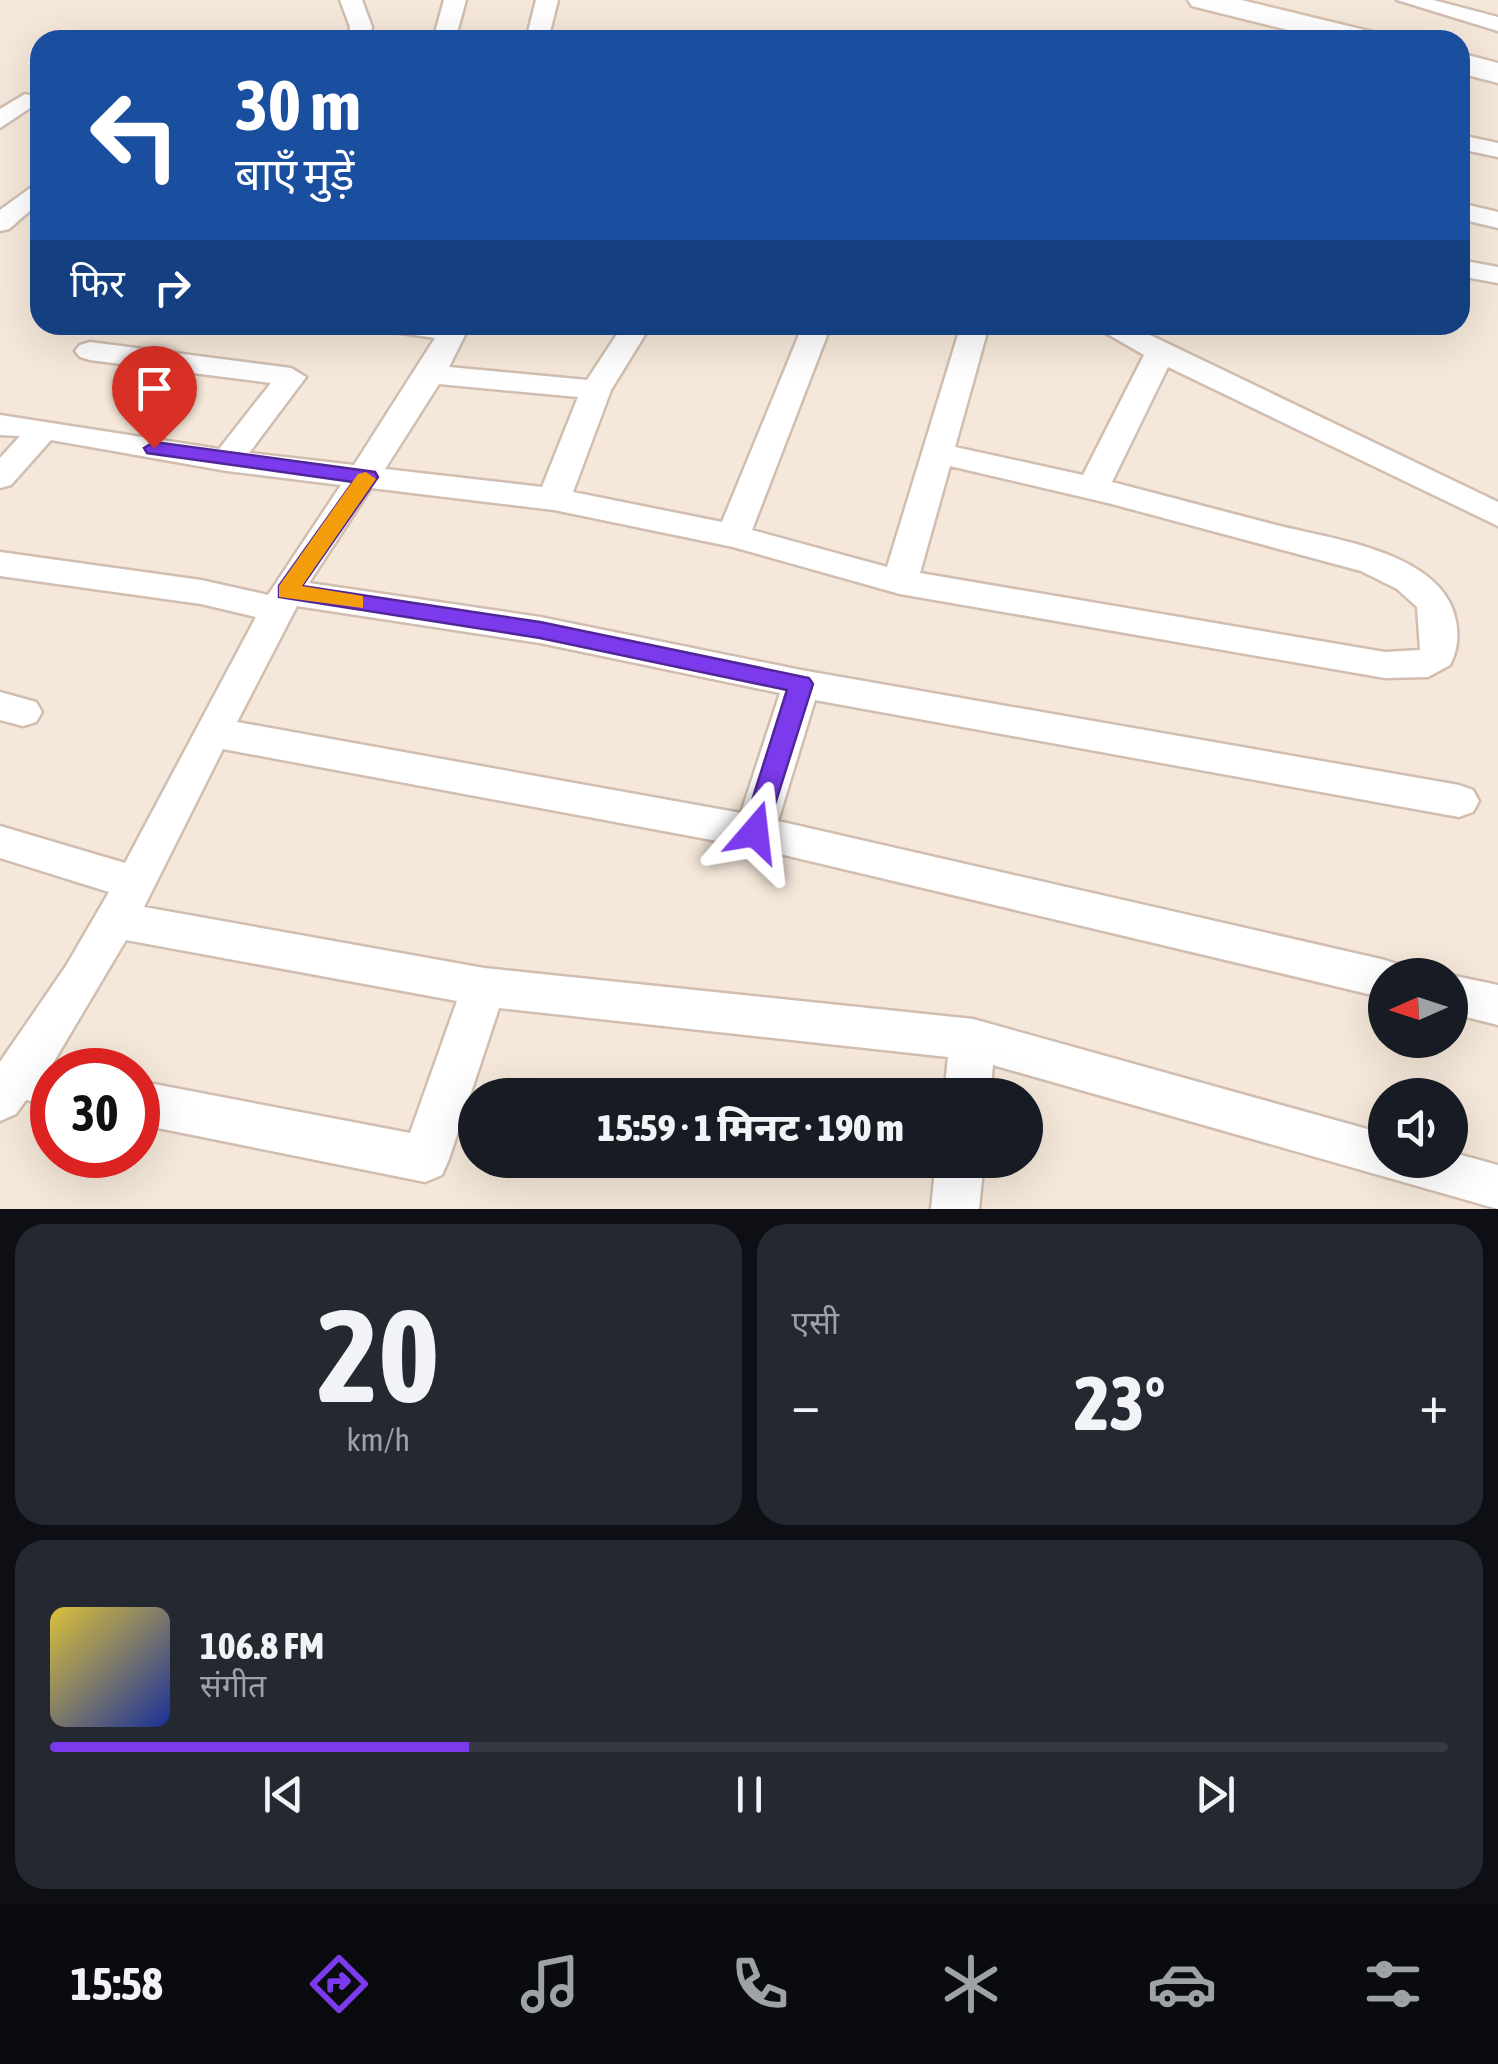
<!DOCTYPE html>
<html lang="hi">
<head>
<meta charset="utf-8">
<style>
  body { margin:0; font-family:"Asap Condensed","Noto Sans Devanagari",sans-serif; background:#242831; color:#f1f3f6; height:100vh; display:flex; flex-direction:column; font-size:38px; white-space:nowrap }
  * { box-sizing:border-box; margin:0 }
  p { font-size:32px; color:#9ea1a6 }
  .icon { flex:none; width:55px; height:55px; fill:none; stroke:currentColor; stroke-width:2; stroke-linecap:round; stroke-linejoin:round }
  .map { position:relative; height:1209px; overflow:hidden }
  .side { display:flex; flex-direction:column; gap:15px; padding:15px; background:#0d0f14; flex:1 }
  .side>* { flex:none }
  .banner { position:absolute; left:30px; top:30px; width:1440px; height:305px; border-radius:30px; box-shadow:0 10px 40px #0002; background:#1a4fa0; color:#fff; overflow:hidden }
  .needle { width:65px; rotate:267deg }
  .controls { position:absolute; left:1368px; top:958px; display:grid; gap:20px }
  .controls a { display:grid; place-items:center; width:100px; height:100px; border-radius:50%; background:#171b24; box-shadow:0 10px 40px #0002; font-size:50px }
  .speed { position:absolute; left:30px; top:1048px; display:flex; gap:20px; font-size:50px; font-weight:700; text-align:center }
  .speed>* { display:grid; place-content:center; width:130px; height:130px; border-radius:50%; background:#171b24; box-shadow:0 10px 40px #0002; line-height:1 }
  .speed .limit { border:15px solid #d22; background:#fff; color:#111 }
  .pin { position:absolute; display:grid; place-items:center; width:85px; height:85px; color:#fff; margin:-102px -42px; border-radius:50% 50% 50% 0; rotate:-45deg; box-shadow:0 0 10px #0007 }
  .pin .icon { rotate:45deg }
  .me { position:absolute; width:110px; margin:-55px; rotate:17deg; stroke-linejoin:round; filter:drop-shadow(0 0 8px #0008) }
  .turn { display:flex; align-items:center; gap:35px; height:210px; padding:0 40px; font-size:45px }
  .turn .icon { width:130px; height:130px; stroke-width:2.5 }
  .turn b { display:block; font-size:70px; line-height:85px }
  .then { display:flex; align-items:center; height:95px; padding:0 40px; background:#0003; gap:20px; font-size:38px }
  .big { font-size:75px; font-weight:800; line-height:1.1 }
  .side .card { flex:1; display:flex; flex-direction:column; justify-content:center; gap:15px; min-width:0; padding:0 35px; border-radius:30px; background:#242831 }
  .side .dial { align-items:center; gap:0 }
  .dial b { font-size:130px; line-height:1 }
  .song { display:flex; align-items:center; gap:30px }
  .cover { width:120px; height:120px; border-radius:15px; background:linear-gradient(135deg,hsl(50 70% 55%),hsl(230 70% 35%)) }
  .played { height:10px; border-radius:5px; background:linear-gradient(90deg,#7c3aed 30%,#363941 30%) }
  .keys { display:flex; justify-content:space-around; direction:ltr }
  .heat { display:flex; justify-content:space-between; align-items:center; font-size:55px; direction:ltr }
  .side .tiles { flex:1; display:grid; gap:15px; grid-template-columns:1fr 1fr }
  .card:last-child { grid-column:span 2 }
  .trip { position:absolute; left:458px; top:1078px; width:585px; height:100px; border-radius:50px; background:#171b24; box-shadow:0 10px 40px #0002; font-weight:800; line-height:100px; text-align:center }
  .tabs { display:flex; height:160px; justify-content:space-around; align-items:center; background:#090b0e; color:#9ea1a6 }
  .tabs .icon { width:70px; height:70px }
  .tabs .active { color:#7c3aed }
  .tabs b { font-size:45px; color:#f1f3f6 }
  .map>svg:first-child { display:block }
</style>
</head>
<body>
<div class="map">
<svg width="1498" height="1209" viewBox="0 0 1498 1209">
  <rect width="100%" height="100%" fill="#fdf6ec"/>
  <!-- residential -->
  <path fill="#f5e8da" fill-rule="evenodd" d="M0 0H1498V1209H0ZM40 40H1460V325H40ZM1385 975H1450V1040H1385ZM52 1070H138V1155H52ZM475 1095H1025V1160H475ZM1385 1095H1450V1160H1385Z"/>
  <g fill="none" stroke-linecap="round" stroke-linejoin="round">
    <defs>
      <path id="street" d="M340 0H362L372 27 370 40H348L350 27Z
        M444 0H466L455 40H433Z
        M536 0H558L548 40H526Z
        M1397 0H1433L1498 17V31Z
        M25 94 33 96V106L0 128V109Z
        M1460 135 1498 143V157L1460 149Z
        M40 181V202L9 229 0 231V210Z
        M1460 203 1498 212V228L1460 219Z
        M1460 260 1498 267V283L1460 276Z
        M383 325H470L449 367 587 380 623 325H651L611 390 573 492 722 522 803 325H831L752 530 887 567 961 325H989L955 447 1083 475 1144 355 1092 325H1129L1498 502V526L1168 367 1112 482C1167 496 1221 511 1276 525 1331 539 1444 552 1456 621 1459 636 1457 652 1450 665L1428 677 1385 678 900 594 733 547 554 510 371 488 309 583 540 617 801 670 1459 785 1473 790 1479 801 1473 812 1459 817 815 700 778 821 1385 960 1400 965 1405 975H1385V998L755 848 223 749 144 907 484 968 973 1019 1385 1134V1160H1450V1152L1498 1165V1209L993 1065 990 1095H944L948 1057 499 1008 449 1159 442 1175 425 1182 138 1124V1081L410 1133 457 1001 126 940 53 1063 69 1070H52V1105L26 1100 16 1114 0 1121V1062L66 966 109 892 0 858V826L125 863 256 617 201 604 0 576V552L201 580 268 595 341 485 227 471 51 440 11 485 0 488V458L20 436 0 435V415L219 449 271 383 90 360 80 357 75 351 80 345 90 342 291 368 306 377 249 453 354 465 435 338 387 331ZM439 384 578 397 542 487 385 469ZM950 466 1108 503 1361 571 1397 589 1417 607 1420 650 1385 652 920 573ZM297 606 540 643 780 693 741 813 237 722Z
        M0 692 36 702 42 712 36 722 23 726 0 720Z
        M1450 975 1498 985V1025L1450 1013Z
        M936 1160H984L979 1209H931Z"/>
      <path id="secondary" d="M1188 0H1241L1377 33 1382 40H1328L1192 6Z
        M1460 53 1498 63V83L1460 73Z"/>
    </defs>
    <!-- street casing -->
    <use href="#street" stroke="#d1beb0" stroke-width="5"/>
    <!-- secondary casing -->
    <use href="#secondary" stroke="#d6c0b0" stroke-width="5"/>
    <!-- street -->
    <use href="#street" fill="#fff" fill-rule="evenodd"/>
    <!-- secondary -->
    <use href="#secondary" fill="#fff" fill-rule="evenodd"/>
  </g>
  <!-- route -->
  <path fill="#7c3aed" stroke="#51269a" stroke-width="2.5" d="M154 442 375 472 378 477 302 586 540 622 809 678 813 684 764 839 755 843 742 832 787 690 540 638 279 597V586L353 482 147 453 144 448Z"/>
  <!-- slow -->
  <path fill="#f59e0b" d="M366 472 376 479 302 586 363 596V608L279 597V586L358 474Z"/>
</svg>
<div class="controls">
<a><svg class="needle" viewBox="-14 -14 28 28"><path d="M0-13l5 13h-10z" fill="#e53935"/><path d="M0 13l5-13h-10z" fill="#9ea1a6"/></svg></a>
<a><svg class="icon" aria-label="sound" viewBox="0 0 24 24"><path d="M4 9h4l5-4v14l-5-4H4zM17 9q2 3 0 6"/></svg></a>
</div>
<div class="speed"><div class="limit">30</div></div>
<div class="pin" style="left:154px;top:448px;background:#d93025"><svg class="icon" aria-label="arrive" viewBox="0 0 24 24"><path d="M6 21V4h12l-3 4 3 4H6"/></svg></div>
<svg class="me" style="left:755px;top:832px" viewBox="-20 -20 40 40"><path d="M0-17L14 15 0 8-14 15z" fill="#7c3aed" stroke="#fff" stroke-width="4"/></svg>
<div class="trip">15:59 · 1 मिनट · 190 m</div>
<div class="banner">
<div class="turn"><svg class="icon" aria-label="left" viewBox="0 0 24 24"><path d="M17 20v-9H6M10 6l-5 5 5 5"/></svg><div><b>30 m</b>बाएँ मुड़ें</div></div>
<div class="then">फिर<svg class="icon" aria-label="right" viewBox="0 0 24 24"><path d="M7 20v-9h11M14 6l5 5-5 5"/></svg></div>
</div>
</div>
<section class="side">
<div class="tiles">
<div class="card dial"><b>20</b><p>km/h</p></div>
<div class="card"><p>एसी</p>
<div class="heat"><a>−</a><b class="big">23°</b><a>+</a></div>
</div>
<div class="card">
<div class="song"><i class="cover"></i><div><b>106.8 FM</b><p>संगीत</p></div></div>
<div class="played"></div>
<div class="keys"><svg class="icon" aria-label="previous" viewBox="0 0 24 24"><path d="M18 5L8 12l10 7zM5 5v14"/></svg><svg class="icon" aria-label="pause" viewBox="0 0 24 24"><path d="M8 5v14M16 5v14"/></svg><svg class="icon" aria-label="next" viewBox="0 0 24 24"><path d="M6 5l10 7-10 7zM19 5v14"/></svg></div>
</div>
</div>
</section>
<nav class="tabs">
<b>15:58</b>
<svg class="icon active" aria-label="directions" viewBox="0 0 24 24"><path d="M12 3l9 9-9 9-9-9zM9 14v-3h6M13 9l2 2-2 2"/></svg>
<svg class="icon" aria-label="music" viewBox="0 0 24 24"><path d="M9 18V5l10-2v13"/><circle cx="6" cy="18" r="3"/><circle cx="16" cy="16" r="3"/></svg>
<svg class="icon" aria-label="phone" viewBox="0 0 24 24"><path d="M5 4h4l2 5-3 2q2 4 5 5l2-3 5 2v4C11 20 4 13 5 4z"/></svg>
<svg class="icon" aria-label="climate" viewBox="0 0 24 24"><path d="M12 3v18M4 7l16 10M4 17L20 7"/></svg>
<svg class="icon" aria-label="car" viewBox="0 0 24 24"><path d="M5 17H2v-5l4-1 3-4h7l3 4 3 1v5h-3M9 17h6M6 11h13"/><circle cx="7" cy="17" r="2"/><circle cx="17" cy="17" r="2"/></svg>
<svg class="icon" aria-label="filters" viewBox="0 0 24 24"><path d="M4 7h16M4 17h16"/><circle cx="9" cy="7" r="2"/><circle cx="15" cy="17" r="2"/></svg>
</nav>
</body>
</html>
